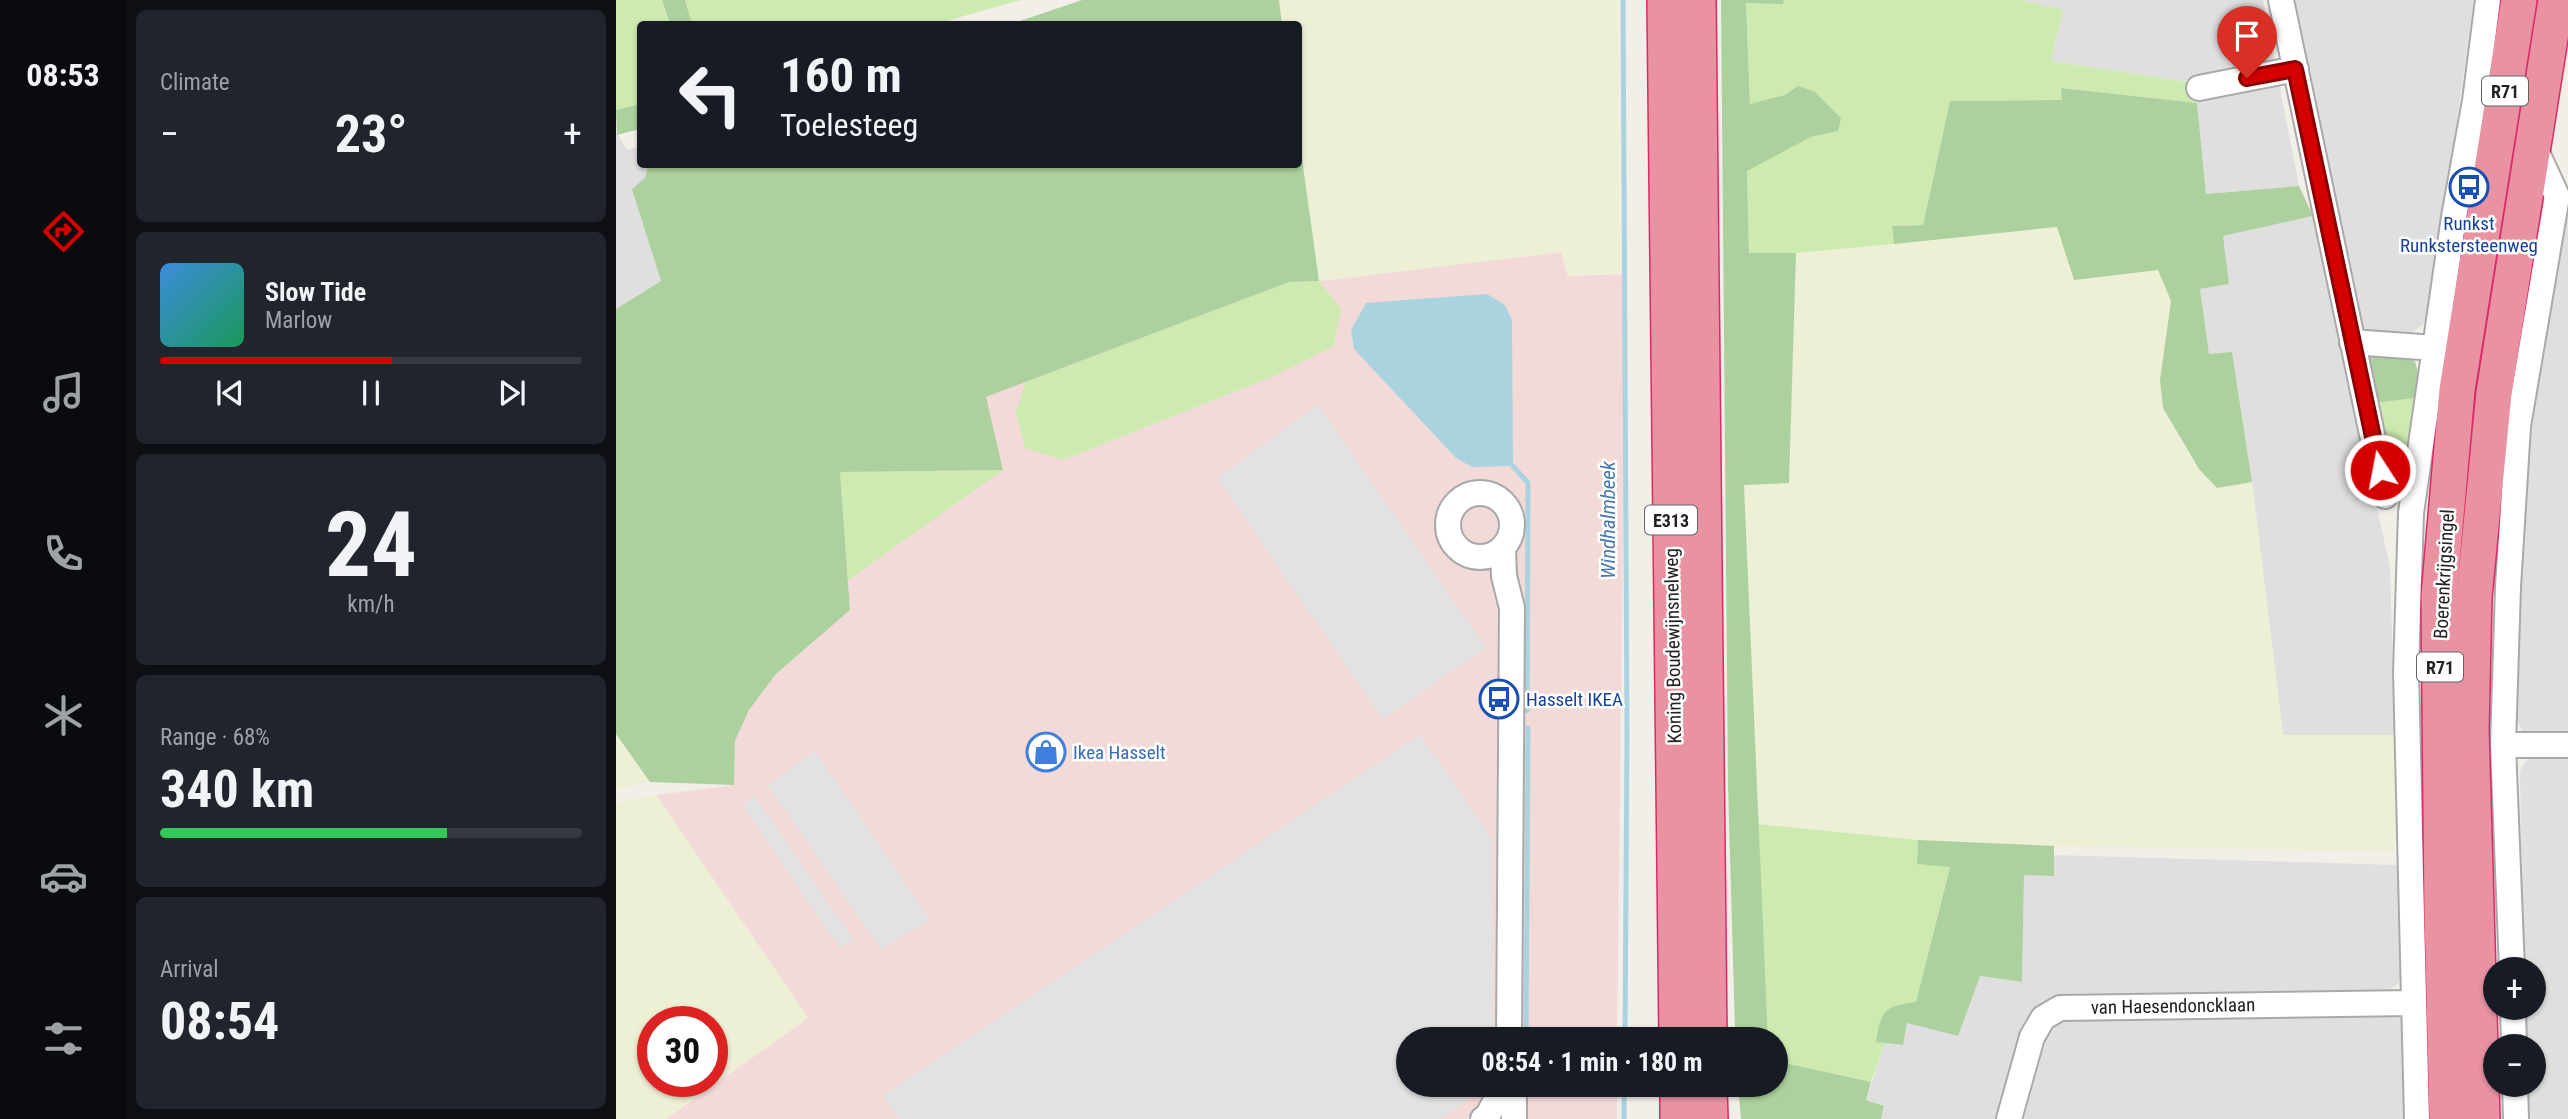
<!DOCTYPE html>
<html lang="en">
<head>
<meta charset="utf-8">
<style>
  body { margin:0; font-family:"Roboto Condensed",sans-serif; background:#20242c; color:#f1f3f6; height:100vh; display:flex; flex-direction:column; font-size:26px; white-space:nowrap }
  * { box-sizing:border-box; margin:0 }
  p { font-size:23px; color:#9ea1a6 }
  .icon { flex:none; width:38px; height:38px; fill:none; stroke:currentColor; stroke-width:2; stroke-linecap:round; stroke-linejoin:round }
  .map { position:relative; flex:1; overflow:hidden }
  .details { display:flex; flex-direction:column; gap:10px; padding:10px; background:#0d0f14; width:490px }
  .details>* { flex:none }
  .hud { position:absolute; left:21px; top:21px; width:665px; height:147px; border-radius:7px; box-shadow:0 2px 5px #0004; background:#171b24; color:#f1f3f6; overflow:hidden }
  .controls { position:absolute; left:1867px; top:957px; display:grid; gap:14px }
  .controls a { display:grid; place-items:center; width:63px; height:63px; border-radius:50%; background:#171b24; box-shadow:0 2px 5px #0004; font-size:35px }
  .speed { position:absolute; left:21px; top:1006px; display:flex; gap:14px; font-size:35px; font-weight:700; text-align:center }
  .speed>* { display:grid; place-content:center; width:91px; height:91px; border-radius:50%; background:#171b24; box-shadow:0 2px 5px #0004; line-height:1 }
  .speed .limit { border:10px solid #d22; background:#fff; color:#111 }
  .pin { position:absolute; display:grid; place-items:center; width:60px; height:60px; color:#fff; margin:-72px -30px; border-radius:50% 50% 50% 0; rotate:-45deg; box-shadow:0 0 7px #0007 }
  .pin .icon { rotate:45deg }
  .me { position:absolute; width:77px; margin:-38px; rotate:349deg; stroke-linejoin:round; filter:drop-shadow(0 0 5px #0008) }
  .turn { display:flex; align-items:center; gap:24px; height:147px; padding:0 28px; font-size:32px }
  .turn .icon { width:91px; height:91px; stroke-width:2.5 }
  .turn b { display:block; font-size:49px; line-height:60px }
  .big { font-size:52px; font-weight:700; line-height:1.1 }
  .details .widget { flex:1; display:flex; flex-direction:column; justify-content:center; gap:10px; min-width:0; padding:0 24px; border-radius:10px; background:#20242c }
  .details .dial { align-items:center; gap:0 }
  .dial b { font-size:91px; line-height:1 }
  .song { display:flex; align-items:center; gap:21px }
  .cover { width:84px; height:84px; border-radius:10px; background:linear-gradient(135deg,hsl(210 70% 55%),hsl(150 70% 35%)) }
  .played { height:7px; border-radius:4px; background:linear-gradient(90deg,#d40000 55%,#363941 55%) }
  .keys { display:flex; justify-content:space-around; direction:ltr }
  .heat { display:flex; justify-content:space-between; align-items:center; font-size:38px; direction:ltr }
  .charge { height:10px; border-radius:5px; background:linear-gradient(90deg,#34c759 68%,#363941 0) }
  .trip { position:absolute; left:780px; top:1027px; width:392px; height:70px; border-radius:35px; background:#171b24; box-shadow:0 2px 5px #0004; font-weight:700; line-height:70px; text-align:center }
  main { display:flex; flex:1; min-height:0 }
  .tabs { display:flex; flex-direction:column; width:126px; justify-content:space-around; align-items:center; background:#090b0e; color:#9ea1a6 }
  .tabs .icon { width:49px; height:49px }
  .tabs .selected { color:#d40000 }
  .tabs b { font-size:32px; color:#f1f3f6 }
  .map>svg:first-child { display:block }
</style>
</head>
<body>
<main>
<nav class="tabs">
<b>08:53</b>
<svg class="icon selected" aria-label="directions" viewBox="0 0 24 24"><path d="M12 3l9 9-9 9-9-9zM9 14v-3h6M13 9l2 2-2 2"/></svg>
<svg class="icon" aria-label="music" viewBox="0 0 24 24"><path d="M9 18V5l10-2v13"/><circle cx="6" cy="18" r="3"/><circle cx="16" cy="16" r="3"/></svg>
<svg class="icon" aria-label="phone" viewBox="0 0 24 24"><path d="M5 4h4l2 5-3 2q2 4 5 5l2-3 5 2v4C11 20 4 13 5 4z"/></svg>
<svg class="icon" aria-label="climate" viewBox="0 0 24 24"><path d="M12 3v18M4 7l16 10M4 17L20 7"/></svg>
<svg class="icon" aria-label="car" viewBox="0 0 24 24"><path d="M5 17H2v-5l4-1 3-4h7l3 4 3 1v5h-3M9 17h6M6 11h13"/><circle cx="7" cy="17" r="2"/><circle cx="17" cy="17" r="2"/></svg>
<svg class="icon" aria-label="filters" viewBox="0 0 24 24"><path d="M4 7h16M4 17h16"/><circle cx="9" cy="7" r="2"/><circle cx="15" cy="17" r="2"/></svg>
</nav>
<section class="details">
<div class="widget"><p>Climate</p>
<div class="heat"><a>−</a><b class="big">23°</b><a>+</a></div>
</div>
<div class="widget">
<div class="song"><i class="cover"></i><div><b>Slow Tide</b><p>Marlow</p></div></div>
<div class="played"></div>
<div class="keys"><svg class="icon" aria-label="previous" viewBox="0 0 24 24"><path d="M18 5L8 12l10 7zM5 5v14"/></svg><svg class="icon" aria-label="pause" viewBox="0 0 24 24"><path d="M8 5v14M16 5v14"/></svg><svg class="icon" aria-label="next" viewBox="0 0 24 24"><path d="M6 5l10 7-10 7zM19 5v14"/></svg></div>
</div>
<div class="widget dial"><b>24</b><p>km/h</p></div>
<div class="widget"><p>Range · 68%</p><b class="big">340 km</b><div class="charge"></div></div>
<div class="widget"><p>Arrival</p><b class="big">08:54</b></div>
</section>
<div class="map">
<svg width="1952" height="1119" viewBox="0 0 1952 1119">
  <rect width="100%" height="100%" fill="#f2efe9"/>
  <!-- residential -->
  <path fill="#e0dfdf" d="M1404 0H1647L1683 186 1590 194 1579 83 1435 61 1447 10Z
    M1677 0H1858L1816 299 1807 325 1793 334 1763 335 1750 330 1740 313Z
    M0 132 11 150 24 146V164L32 165 29 178 17 189 45 281 0 309Z
    M1697 216 1774 567 1779 735H1667L1636 482 1616 352 1593 354 1584 289 1612 284 1606 236Z
    M1947 217H1952V734L1908 733 1898 715 1902 543 1923 369Z
    M1912 758H1952V1119H1909L1908 1085H1918V1046H1908L1907 1008H1918V970L1907 969 1904 771Z
    M1438 855 1782 865 1785 976 1782 984 1773 990 1446 998 1386 1119H1265L1268 1106 1250 1100 1269 1043 1286 1045 1291 1023 1364 976 1406 982 1408 874 1437 876Z
    M1781 1016 1788 1021 1790 1119H1408L1432 1032 1440 1021 1456 1018Z"/>
  <!-- commercial -->
  <path fill="#f2dad9" d="M945 252 952 276 1010 274 1001 1039 793 1040V1085H1001V1119H50L192 1018 40 795 118 785 119 741 133 710 160 674 234 610 224 472 387 470 369 397 673 282 703 281Z"/>
  <!-- farmland -->
  <path fill="#eef0d5" fill-rule="evenodd" d="M663 0H1002L1004 273 952 276 945 252 703 281 683 137 682 24H666Z
    M1442 227 1458 279 1542 269 1555 301 1544 380 1563 438 1583 469 1601 487 1636 482 1667 735H1779V851L1438 846 1302 840 1142 824 1128 485 1173 482 1180 253Z
    M0 734 34 782 0 789Z
    M40 795 192 1018 50 1119H0V803ZM96 1022V1082H37V1022Z"/>
  <!-- grass -->
  <path fill="#cdebb0" d="M0 0H46L54 24H24V104L0 110Z
    M69 0H405L320 24H76Z
    M1168 0H1404L1447 10 1435 61 1579 83 1581 103 1445 88 1447 100 1334 101 1307 225 1276 226 1278 244 1180 253H1133L1131 170 1195 137 1222 131 1183 86 1169 95 1134 105 1130 2 1167 4Z
    M703 281 725 309 718 346 658 376 447 460 409 448 400 412 410 382 673 282Z
    M1799 398 1790 493 1783 498 1778 495 1759 403Z
    M387 470 232 580 224 472Z
    M1142 824 1302 840 1301 864 1334 866 1300 1003 1260 1041 1269 1043 1255 1082 1160 1061V1040L1152 1039Z"/>
  <!-- forest -->
  <path fill="#add19e" d="M46 0H69L76 24H54Z
    M466 0H663L666 24H395Z
    M1105 0H1168L1167 4 1130 3 1134 104 1169 95 1182 86 1199 92 1225 118 1222 131 1195 137 1131 171 1133 253H1180L1173 483 1128 485 1152 1040 1119 1039V1030L1112 786Z
    M1445 88 1581 103 1590 194 1683 186 1697 216 1607 236 1613 284 1584 289 1593 354 1616 352 1636 482 1601 488 1583 469 1547 408 1544 380 1555 301 1542 270 1458 280 1441 227 1278 244 1276 226 1307 225 1334 101 1446 100Z
    M24 104V129L1 135 0 110Z
    M683 137 703 281 673 282 370 397 387 470 224 472 234 610 160 674 133 710 119 741 118 785 34 782 0 734V309L45 281 16 189 29 178 32 165 682 164Z
    M1750 357 1794 358 1799 362 1803 375 1799 398 1759 403Z
    M1302 840 1438 846V876L1408 875 1406 982 1364 976 1342 1036 1291 1023 1287 1045 1260 1042C1265 1011 1268 1006 1300 1002L1334 867 1301 864Z
    M1160 1061 1255 1082 1250 1100 1268 1106 1265 1119H1125L1122 1085H1160Z"/>
  <!-- parking -->
  <path fill="#e2e2e2" d="M702 405 870 648 767 719 601 478Z
    M804 735 875 837 877 1039 793 1040V1085H872L824 1119H283L267 1096Z
    M199 751 314 920 265 949 152 785Z
    M139 797 237 939 224 948 126 805Z"/>
  <!-- water -->
  <path fill="#aad3df" d="M871 294 889 305 896 320 897 466 856 467 840 458 738 349 735 330 750 303Z"/>
  <g fill="none" stroke-linecap="round" stroke-linejoin="round">
    <!-- stream -->
    <path stroke="#aad3df" stroke-width="5" d="M1007 0 1011 735 1009 1040
      M897 466 912 483 911 711
      M910 1040 912 728
      M909 1098V1085
      M1008 1119V1085"/>
    <defs>
      <path id="minor" d="M1665 0 1769 496
        M1583 88 1680 69
        M1736 342 1819 348
        M832 525a32 32 0 1 1 64 0a32 32 0 1 1-64 0Z
        M887 548 888 576 896 608 893 1040
        M1887 745H1952
        M1896 970 1887 745 1892 587 1902 426 1941 196 1917 144
        M1897 1008 1898 1046
        M895 1085 898 1100V1119
        M1899 1085 1900 1119
        M867 1119 872 1115 888 1085
        M1393 1119 1416 1037 1427 1018 1444 1008 1797 1003
        M1801 1119 1790 672 1795 513 1838 217 1859 101 1872 0"/>
      <path id="highway" d="M1049 0 1061 1040
        M1082 0 1093 1040
        M1062 1085V1119
        M1093 1085 1094 1119
        M1831 1119 1826 913 1823 596 1841 390 1903 0
        M1866 1119 1855 730 1858 597 1878 393 1940 0"/>
    </defs>
    <!-- minor casing -->
    <use href="#minor" stroke="#a9a9a9" stroke-width="28"/>
    <!-- highway casing -->
    <use href="#highway" stroke="#dc2a67" stroke-width="38"/>
    <!-- minor -->
    <use href="#minor" stroke="#fff" stroke-width="24"/>
    <!-- highway -->
    <use href="#highway" stroke="#e892a2" stroke-width="35"/>
  </g>
  <g fill="none" stroke-linecap="round" stroke-linejoin="round">
    <defs>
      <path id="route" d="M1631 78 1679 69 1764 470"/>
    </defs>
    <!-- route casing -->
    <use href="#route" stroke="#8a0000" stroke-width="18"/>
    <!-- route -->
    <use href="#route" stroke="#d40000" stroke-width="12"/>
  </g>
  <!-- icons -->
  <defs>
    <symbol id="bus-ring" viewBox="-11 -11 22 22"><circle r="9.5" fill="#fff" stroke="#1a4fb4" stroke-width="1.5"/><path d="M-5-6H5V4H4V6H2V4H-2V6H-4V4H-5ZM-3.5-4V0h7V-4ZM-3.5 1.2v1.5H-2V1.2ZM2 1.2v1.5H3.5V1.2Z" fill="#1a4fb4"/></symbol>
    <symbol id="shop-ring" viewBox="-11 -11 22 22"><circle r="9.5" fill="#fff" stroke="#3f7fe0" stroke-width="1.5"/><path d="M-5-2.5h2.3a2.7 3.5 0 0 1 5.4 0H5L5.5 6h-11ZM-1.5-2.5h3a1.5 2.3 0 0 0-3 0Z" fill="#3f7fe0"/></symbol>
  </defs>
  <g fill-rule="evenodd">
    <use href="#bus-ring" x="1831" y="165" width="44" height="44"/>
    <use href="#bus-ring" x="861" y="677" width="44" height="44"/>
    <use href="#shop-ring" x="408" y="730" width="44" height="44"/>
  </g>
  <g text-anchor="middle" dominant-baseline="central" stroke-width="5" stroke-linejoin="round" paint-order="stroke">
    <!-- shield labels -->
    <g fill="#fff" stroke="#646464" stroke-width="2">
      <rect x="1866" y="76.5" width="46" height="29" rx="5"/>
      <rect x="1029" y="505.5" width="52" height="29" rx="5"/>
      <rect x="1801" y="652.5" width="46" height="29" rx="5"/>
    </g>
    <g font-size="18" font-weight="bold" fill="#222">
      <text x="1889" y="91">R71</text>
      <text x="1055" y="520">E313</text>
      <text x="1824" y="667">R71</text>
    </g>
    <!-- transit labels -->
    <g font-size="19" fill="#164399" stroke="#fff">
      <text x="1853" y="223">Runkst<tspan x="1853" dy="22">Runkstersteenweg</tspan></text>
      <text x="910" y="699" text-anchor="start">Hasselt IKEA</text>
    </g>
    <!-- street labels -->
    <g font-size="19" fill="#222" stroke="#fff">
      <text transform="translate(1828 574) rotate(-87)">Boerenkrijgsingel</text>
      <text transform="translate(1057 646) rotate(-91)">Koning Boudewijnsnelweg</text>
      <text transform="translate(1557 1006) rotate(-1)">van Haesendoncklaan</text>
    </g>
    <!-- shop labels -->
    <g font-size="19" fill="#366cbe" stroke="#fff" text-anchor="start">
      <text x="457" y="752">Ikea Hasselt</text>
    </g>
    <!-- water labels -->
    <g font-size="21" font-style="italic" fill="#4a7aab" stroke="#fff">
      <text transform="translate(992 520) rotate(-90)">Windhalmbeek</text>
    </g>
  </g>
</svg>
<div class="controls">
<a>+</a>
<a>−</a>
</div>
<div class="speed"><div class="limit">30</div></div>
<div class="pin" style="left:1631px;top:78px;background:#d93025"><svg class="icon" aria-label="arrive" viewBox="0 0 24 24"><path d="M6 21V4h12l-3 4 3 4H6"/></svg></div>
<svg class="me" style="left:1764px;top:470px" viewBox="-20 -20 40 40"><circle r="17" fill="#d40000" stroke="#fff" stroke-width="3"/><path d="M0-11L8 9 0 5-8 9z" fill="#fff"/></svg>
<div class="trip">08:54 · 1 min · 180 m</div>
<div class="hud">
<div class="turn"><svg class="icon" aria-label="left" viewBox="0 0 24 24"><path d="M17 20v-9H6M10 6l-5 5 5 5"/></svg><div><b>160 m</b>Toelesteeg</div></div>
</div>
</div>
</main>
</body>
</html>
